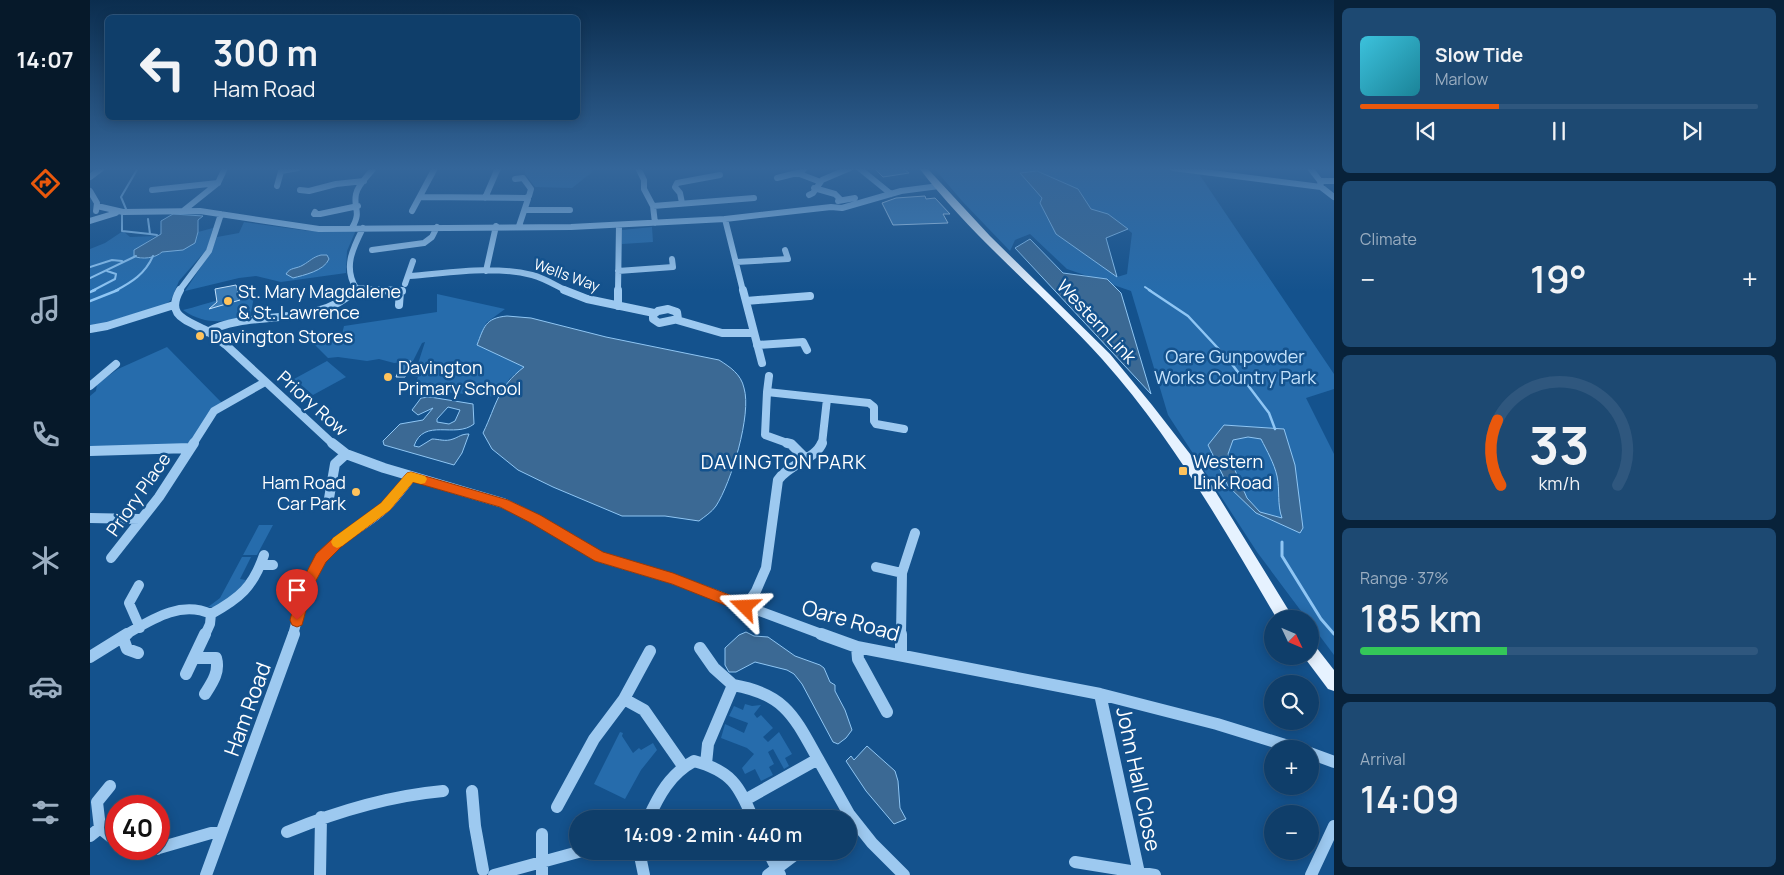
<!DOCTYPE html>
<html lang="en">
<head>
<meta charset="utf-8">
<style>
  body { margin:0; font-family:Manrope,sans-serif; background:#1d4972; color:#f1f3f6; height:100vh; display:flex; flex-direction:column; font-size:19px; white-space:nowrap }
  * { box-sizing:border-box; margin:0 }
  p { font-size:16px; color:#9baec1 }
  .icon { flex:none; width:28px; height:28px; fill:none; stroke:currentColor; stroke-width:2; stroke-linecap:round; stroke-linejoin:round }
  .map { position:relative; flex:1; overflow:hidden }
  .details { display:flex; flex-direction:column; gap:8px; padding:8px; background:#08223a; width:450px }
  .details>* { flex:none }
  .top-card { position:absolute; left:15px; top:15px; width:475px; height:105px; border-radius:8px; box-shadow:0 2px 12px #0003,0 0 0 1px #2f577e; background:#0f3e6a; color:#f1f3f6; overflow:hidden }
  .needle { width:32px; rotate:134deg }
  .fabs { position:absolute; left:1174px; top:610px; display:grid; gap:10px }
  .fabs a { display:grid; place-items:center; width:55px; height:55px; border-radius:50%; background:#0f3e6a; box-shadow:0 2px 12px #0003,0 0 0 1px #2f577e; font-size:25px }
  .speed { position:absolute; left:15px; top:795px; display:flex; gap:10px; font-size:25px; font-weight:700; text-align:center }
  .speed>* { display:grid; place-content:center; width:65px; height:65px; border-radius:50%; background:#0f3e6a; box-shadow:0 2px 12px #0003,0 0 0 1px #2f577e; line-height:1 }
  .speed .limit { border:8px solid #d22; background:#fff; color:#111 }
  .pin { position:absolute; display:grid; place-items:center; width:42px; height:42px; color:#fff; margin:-51px -21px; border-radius:50% 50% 50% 0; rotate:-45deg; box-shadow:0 0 5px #0007 }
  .pin .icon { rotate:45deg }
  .me { position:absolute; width:55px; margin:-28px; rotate:291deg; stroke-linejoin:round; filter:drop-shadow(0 0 4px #0008) }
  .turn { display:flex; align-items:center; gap:18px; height:105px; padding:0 25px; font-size:22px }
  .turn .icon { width:65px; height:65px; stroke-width:2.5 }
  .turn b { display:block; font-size:35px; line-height:42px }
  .big { font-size:38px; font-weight:600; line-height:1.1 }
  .details .widget { flex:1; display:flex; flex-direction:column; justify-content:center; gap:8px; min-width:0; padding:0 18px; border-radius:8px; background:#1d4972 }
  .details .dial { align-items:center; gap:0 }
  .dial svg { height:130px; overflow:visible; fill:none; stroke:#2f577e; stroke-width:7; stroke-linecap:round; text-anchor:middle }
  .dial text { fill:#f1f3f6; stroke:none }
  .song { display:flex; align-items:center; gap:15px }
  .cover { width:60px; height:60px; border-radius:8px; background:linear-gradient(135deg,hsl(190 70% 55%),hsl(190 70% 35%)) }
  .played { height:5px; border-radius:2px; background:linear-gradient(90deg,#ea580c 35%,#2f577e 35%) }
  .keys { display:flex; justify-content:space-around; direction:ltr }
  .heat { display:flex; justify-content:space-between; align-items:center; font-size:28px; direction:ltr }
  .charge { height:8px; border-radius:4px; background:linear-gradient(90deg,#34c759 37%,#2f577e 0) }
  .trip { position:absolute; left:479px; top:810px; width:288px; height:50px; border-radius:25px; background:#0f3e6a; box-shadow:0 2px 12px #0003,0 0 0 1px #2f577e; font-weight:600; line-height:50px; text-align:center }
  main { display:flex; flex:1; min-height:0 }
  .tab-bar { display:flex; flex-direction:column; width:90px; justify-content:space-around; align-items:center; background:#06192a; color:#9baec1 }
  .tab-bar .icon { width:35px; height:35px }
  .tab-bar .on { color:#ea580c }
  .tab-bar b { font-size:22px; color:#f1f3f6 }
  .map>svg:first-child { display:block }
</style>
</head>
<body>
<main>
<nav class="tab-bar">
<b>14:07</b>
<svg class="icon on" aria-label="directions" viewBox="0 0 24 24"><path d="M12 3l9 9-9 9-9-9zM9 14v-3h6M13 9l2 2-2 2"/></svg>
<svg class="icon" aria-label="music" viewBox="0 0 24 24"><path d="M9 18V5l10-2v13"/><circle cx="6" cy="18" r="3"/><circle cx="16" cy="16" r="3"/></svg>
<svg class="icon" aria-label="phone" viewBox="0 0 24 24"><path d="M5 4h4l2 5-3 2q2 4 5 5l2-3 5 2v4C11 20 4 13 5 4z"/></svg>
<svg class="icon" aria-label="climate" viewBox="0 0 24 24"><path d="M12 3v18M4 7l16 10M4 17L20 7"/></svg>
<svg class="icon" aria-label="car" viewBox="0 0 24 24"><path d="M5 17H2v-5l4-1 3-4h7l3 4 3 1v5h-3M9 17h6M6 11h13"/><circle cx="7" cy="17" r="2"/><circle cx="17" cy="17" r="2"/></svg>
<svg class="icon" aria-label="filters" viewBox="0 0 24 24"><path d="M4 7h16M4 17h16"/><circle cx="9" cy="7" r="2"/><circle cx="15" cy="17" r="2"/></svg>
</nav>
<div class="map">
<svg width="1244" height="875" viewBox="0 0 1244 875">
  <rect width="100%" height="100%" fill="#14528d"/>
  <!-- green -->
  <path fill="#266cac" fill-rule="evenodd" d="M435 168H503L501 173 482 188 445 187 435 174Z
    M844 168H1079L1109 174 1244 374V389L1216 398 1244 454V655L1220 623V619H1217L1167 552 1078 415 1041 291 977 269 940 234 925 240 920 251 872 201ZM988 189 1001 209 1018 214 1042 233 1037 274 1027 277 950 203 952 198Z
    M154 222 219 231 266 230 257 251 256 273 191 282 166 276 149 278 95 291 122 250 127 237 149 233Z
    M562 227 563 242 532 244V230Z
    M123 228 117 249 89 281 81 300 75 305 0 327V249L15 243 33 231 40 237 65 236 44 251 51 259 69 255 72 252H77L107 238 108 232Z
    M165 291 160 318C133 321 116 326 93 310 117 304 141 295 165 291Z
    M347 294 415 309 396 323 387 345 434 367 420 378 408 397 323 389 328 377 324 376 335 342 332 343 323 361 304 363 289 359 277 361 248 357 238 358 221 341 247 333 245 338H251L254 326 347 312Z
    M77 347 132 403 103 441 92 446H0V396L6 391 7 384 28 369Z
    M237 361 256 377 223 395 204 379Z
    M169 525H183L167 555H153Z
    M152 557H161L150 579 156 580 150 591 125 607H118L130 598Z
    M655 704 662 706 671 705 664 714 667 718 671 715 683 728 673 737 678 742 689 732 702 754 695 758 699 766 694 769 683 749 678 752 684 764 679 767 683 775 671 781 665 769 655 774 652 768 664 754 657 748 631 738 635 724 654 733 658 723 639 716 644 706 653 710Z
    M530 732 533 733 532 736 543 753 549 748 551 750 563 743 567 750 551 770 535 799 504 784Z"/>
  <!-- water -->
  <path fill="#3b6994" stroke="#8fc6f4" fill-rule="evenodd" d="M947 171 988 189 1001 209 1018 214 1038 229 1016 238 1027 277 966 234 950 203 952 198 930 173Z
    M83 214 113 216 108 220V232L105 243 93 250 72 252C66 258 51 260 44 256V250L71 234V221Z
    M940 239 973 273 1017 279 1031 293 1061 394 925 248Z
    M231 255H237L239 259C234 271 214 275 203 278L196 274C200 267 207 269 213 265 220 261 223 257 231 255Z
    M417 316 441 318 516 337 629 360C640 367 651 374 654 388 662 414 641 483 626 506 622 512 614 517 609 521L575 516H532L463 487 428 470 402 449 393 433C407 404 407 388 434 367L387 345C394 327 395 318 417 316Z
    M340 397 383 404 384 424C365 439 334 417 324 446L329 447 342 439C349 439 355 442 363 439 369 437 371 434 379 434L372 453 364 465 294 445 293 441 310 424 333 420 343 408 328 415 322 410 331 398ZM358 407 370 410 365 421 359 424 347 422V419Z
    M1134 425 1194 429 1205 465 1213 528 1210 533 1166 513 1138 486 1118 445ZM1158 437 1171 439C1177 451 1184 463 1187 476 1190 490 1187 505 1192 518L1170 512 1157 498 1138 454 1143 440Z
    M656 632 664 636 678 637 705 656 730 665 734 668 740 682 745 685V691L755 710 762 730 756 738 748 744 743 742 712 684 704 674 697 670 665 662 646 672H639L635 665V648L649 635Z
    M777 746 805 771 808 781 810 808 816 819 804 824 776 791 756 761 761 756 764 760Z"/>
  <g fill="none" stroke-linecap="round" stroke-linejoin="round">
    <!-- stream-far2 -->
    <path stroke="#8fc6f4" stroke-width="2" d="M36 209 31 197 48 168
      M32 215V231L60 234
      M58 219 60 234 67 235
      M0 267 22 260 32 261
      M0 278 46 256
      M1055 287 1061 291
      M2 291 25 279 26 274 17 271
      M25 291C42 282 55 274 63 256"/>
    <!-- stream-far1 -->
    <path stroke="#8fc6f4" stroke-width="2.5" d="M1059 290 1098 316 1138 359 1179 413 1185 429
      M0 292 5 290
      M0 301 28 290"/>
    <!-- stream -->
    <path stroke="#8fc6f4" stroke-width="3" d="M1192 542V556L1231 619 1244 634"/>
  </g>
  <!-- building -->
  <path fill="#3c7cb6" stroke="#c4e2fc" d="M792 168H813L819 173 793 177 785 169Z
    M835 196 836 199 845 198 860 214H853L858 223 803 225 792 203 806 198Z
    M146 285 150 300 119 309 127 302 125 289Z
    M321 361 315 377H306L312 362Z"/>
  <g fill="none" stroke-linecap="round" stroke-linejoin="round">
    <!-- minor-far3 -->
    <path stroke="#9dc9f0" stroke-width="6" d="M548 168 554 180V189L563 206 565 223
      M769 168 801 194
      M1083 168 1231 187 1244 197
      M1220 168 1230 181 1231 187
      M191 171 208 168
      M707 173 728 181
      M0 177 12 168
      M687 178 711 172 715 168
      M425 179 433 178 441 189 439 196 436 198
      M1230 181H1244
      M187 186 192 168
      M724 188 745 194 751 200
      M62 190 128 183
      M210 190 219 191 246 184 274 181
      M0 191 7 203 6 211
      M719 195 723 193 732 180 760 168
      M330 197 436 198 438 199 429 226
      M395 198 408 168
      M748 201 765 198
      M592 203 590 193 585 187 587 183 630 175
      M7 206 33 212 110 211 229 229 481 227 635 219 741 207 752 208 811 191 849 186
      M563 206 664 198
      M435 210H480
      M93 211 128 183 135 168
      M322 211 345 168
      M225 212 224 214H230L268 206
      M635 219 653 291
      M0 221 26 213
      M262 228C272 211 263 209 266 194 268 184 278 176 284 168
      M282 250 334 243 342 237 347 227
      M646 262 698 259 695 250
      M396 271 406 226
      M528 271 583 267 582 259
      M319 276C359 273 402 265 442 275 454 278 465 285 477 291
      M315 284 323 261
      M266 288 308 291
      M89 291 119 251 131 214
      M263 291 266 288C253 267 263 248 273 228
      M528 291 529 225"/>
    <!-- minor-far2 -->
    <path stroke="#9dc9f0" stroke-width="8" d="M90 290C76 315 94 319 113 329 122 333 128 340 136 345L243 444
      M289 290 312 291
      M474 290 497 299 564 313
      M653 290 672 363
      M656 301 720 296
      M309 305 310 291
      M528 306V290
      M578 309 587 312 588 319 569 323 563 319V315L568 311Z
      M587 320 632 333H664
      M0 329 17 326 84 305
      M117 332C161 308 227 329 265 290
      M667 345 713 342 717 350
      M0 386 26 364
      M677 392 679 376
      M103 444 124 411 175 382
      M700 444 675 435 677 392 779 403 784 407V421L786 424 814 429
      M732 444 737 399"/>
    <!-- minor-far1 -->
    <path stroke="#9dc9f0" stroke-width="10" d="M242 443 256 454 294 468 413 503 446 519 509 557 583 579 734 635
      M697 443 701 444 715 458
      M0 451 100 448
      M238 504 245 464 256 454
      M0 518 50 519
      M21 558 69 497 104 443
      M171 565H183
      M786 567 812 573
      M49 585 39 603 50 628
      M655 607 666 591 676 568 688 480C699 464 726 459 732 443
      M121 614C150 598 163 587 174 555
      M35 635C61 620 90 600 121 614L120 624 115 635
      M203 635C209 614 212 589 224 569 240 540 273 529 296 507 305 498 313 487 321 477
      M811 635 812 573 825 533"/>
    <!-- minor -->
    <path stroke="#9dc9f0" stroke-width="12" d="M731 634 767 647 1010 694 1127 724 1208 749
      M33 638 37 649 48 653
      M767 647 768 659 797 712
      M610 648 624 668 643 685 618 744 616 764
      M560 651 534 699 554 710 593 766
      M811 655V634
      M0 657 37 634
      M105 658H126C130 672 122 683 115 694
      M96 674 115 634
      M643 685C695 694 704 716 728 759
      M1010 694 1049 873
      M1220 753 1244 762
      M382 791 385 826 393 870
      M655 800 728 759 759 814 752 819
      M467 807 504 739 534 699
      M759 814 782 843 814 875
      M558 819C569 795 580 774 604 761 641 771 649 785 663 819
      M10 828 7 802 20 786
      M197 832C248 811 298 796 353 791
      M452 834V875
      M0 836 10 828 26 841
      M69 848 121 833H130
      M43 849H67
      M549 851 554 875
      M678 851 690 875
      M985 862 1065 875
      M116 875 204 634
      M230 875 231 817
      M404 875 492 851
      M678 875 710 851
      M1221 875 1244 826"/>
    <!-- major -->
    <path fill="#e6f2ff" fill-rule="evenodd" d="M829 168H837L900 236 1020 354 1062 405 1111 468 1204 619H1187C1134 529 1082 437 1012 359 953 294 883 238 829 168Z
      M1220 644 1226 647 1244 670V691L1238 689 1214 657 1220 656Z"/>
  </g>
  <!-- sky -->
  <linearGradient id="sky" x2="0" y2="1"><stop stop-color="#0b2d4e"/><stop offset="0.58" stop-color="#34669a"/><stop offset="1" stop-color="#34669a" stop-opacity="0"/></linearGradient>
  <rect width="1244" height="291" fill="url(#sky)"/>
  <!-- route -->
  <path fill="#ea580c" stroke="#983908" d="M321 472 418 500 450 515 513 552 583 573 660 603 662 607 660 611 655 613 582 584 505 561 441 523 410 507 323 482 300 510 251 547 236 562 222 588 212 625 207 627 202 625 200 620 209 587 226 554 242 539 291 503 317 473Z"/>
  <!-- slow -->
  <path fill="#f59e0b" d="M321 472 335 476 337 479 335 483 331 484 323 482 300 510 252 546 247 548 243 546 241 542 243 538 291 503 317 473Z"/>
  <!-- markers -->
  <g fill="#ffc35c" stroke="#14528d" stroke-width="2">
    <circle cx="138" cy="301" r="5"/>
    <circle cx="110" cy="336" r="5"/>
    <circle cx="298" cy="377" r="5"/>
    <rect x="1088" y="466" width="10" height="10" rx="2.5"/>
    <circle cx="266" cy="492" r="5"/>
  </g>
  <g text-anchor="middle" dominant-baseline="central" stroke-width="5" stroke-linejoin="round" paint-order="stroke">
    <!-- far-street labels -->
    <g font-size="15" fill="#fff" stroke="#14528d">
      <text transform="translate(477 275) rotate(20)">Wells Way</text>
    </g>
    <!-- poi labels -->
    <g font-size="18" fill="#fff" stroke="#14528d" text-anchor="start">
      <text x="148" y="291">St. Mary Magdalene<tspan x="148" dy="21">&amp; St. Lawrence</tspan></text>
      <text x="120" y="336">Davington Stores</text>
      <text x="308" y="367">Davington<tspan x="308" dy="21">Primary School</tspan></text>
      <text x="1103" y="461">Western<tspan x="1103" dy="21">Link Road</tspan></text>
      <text x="256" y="482" text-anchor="end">Ham Road<tspan x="256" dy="21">Car Park</tspan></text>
    </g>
    <!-- street labels -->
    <g font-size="18" fill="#fff" stroke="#14528d">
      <text transform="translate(1007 321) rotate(47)">Western Link</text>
      <text transform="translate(223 403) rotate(42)">Priory Row</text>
      <text transform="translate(48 494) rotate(-55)">Priory Place</text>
    </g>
    <!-- park labels -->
    <g font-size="18" fill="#c4e2fc" stroke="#14528d">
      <text x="1145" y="356">Oare Gunpowder<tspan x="1145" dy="21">Works Country Park</tspan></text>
    </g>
    <!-- neighbourhood labels -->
    <g font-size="19" letter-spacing="1" fill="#fff" stroke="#14528d">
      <text x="694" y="462">DAVINGTON PARK</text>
    </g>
    <!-- near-street labels -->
    <g font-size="21" fill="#fff" stroke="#14528d">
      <text transform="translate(761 620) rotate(16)">Oare Road</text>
      <text transform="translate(157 709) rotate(-70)">Ham Road</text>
      <text transform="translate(1049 779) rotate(78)">John Hall Close</text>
    </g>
  </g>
</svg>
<div class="fabs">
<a><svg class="needle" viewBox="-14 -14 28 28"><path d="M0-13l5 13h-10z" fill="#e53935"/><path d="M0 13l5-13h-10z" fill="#9baec1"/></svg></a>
<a><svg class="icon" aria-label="search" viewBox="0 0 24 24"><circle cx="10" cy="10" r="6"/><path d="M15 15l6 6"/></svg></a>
<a>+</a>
<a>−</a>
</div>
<div class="speed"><div class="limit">40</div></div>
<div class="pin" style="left:207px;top:620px;background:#d93025"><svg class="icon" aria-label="arrive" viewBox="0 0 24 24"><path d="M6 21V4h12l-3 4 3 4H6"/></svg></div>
<svg class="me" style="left:655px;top:607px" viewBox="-20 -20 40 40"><path d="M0-17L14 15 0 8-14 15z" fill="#ea580c" stroke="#fff" stroke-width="4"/></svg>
<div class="trip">14:09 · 2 min · 440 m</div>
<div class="top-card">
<div class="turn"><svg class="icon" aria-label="left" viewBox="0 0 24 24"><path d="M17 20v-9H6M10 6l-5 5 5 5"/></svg><div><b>300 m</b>Ham Road</div></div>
</div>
</div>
<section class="details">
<div class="widget">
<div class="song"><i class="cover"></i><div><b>Slow Tide</b><p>Marlow</p></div></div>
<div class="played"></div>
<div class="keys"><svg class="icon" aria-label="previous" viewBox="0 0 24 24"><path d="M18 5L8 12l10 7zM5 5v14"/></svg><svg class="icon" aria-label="pause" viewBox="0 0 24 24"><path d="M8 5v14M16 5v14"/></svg><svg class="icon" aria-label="next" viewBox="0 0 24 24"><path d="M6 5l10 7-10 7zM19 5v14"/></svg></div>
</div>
<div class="widget"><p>Climate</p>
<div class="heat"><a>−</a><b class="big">19°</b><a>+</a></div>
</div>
<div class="widget dial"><svg viewBox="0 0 100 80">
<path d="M14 69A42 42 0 1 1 86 69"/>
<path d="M14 69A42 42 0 0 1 12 29" stroke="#ea580c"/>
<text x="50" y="56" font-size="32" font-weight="700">33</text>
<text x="50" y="72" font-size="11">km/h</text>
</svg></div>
<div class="widget"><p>Range · 37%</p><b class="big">185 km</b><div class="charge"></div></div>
<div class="widget"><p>Arrival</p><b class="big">14:09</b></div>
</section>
</main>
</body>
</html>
